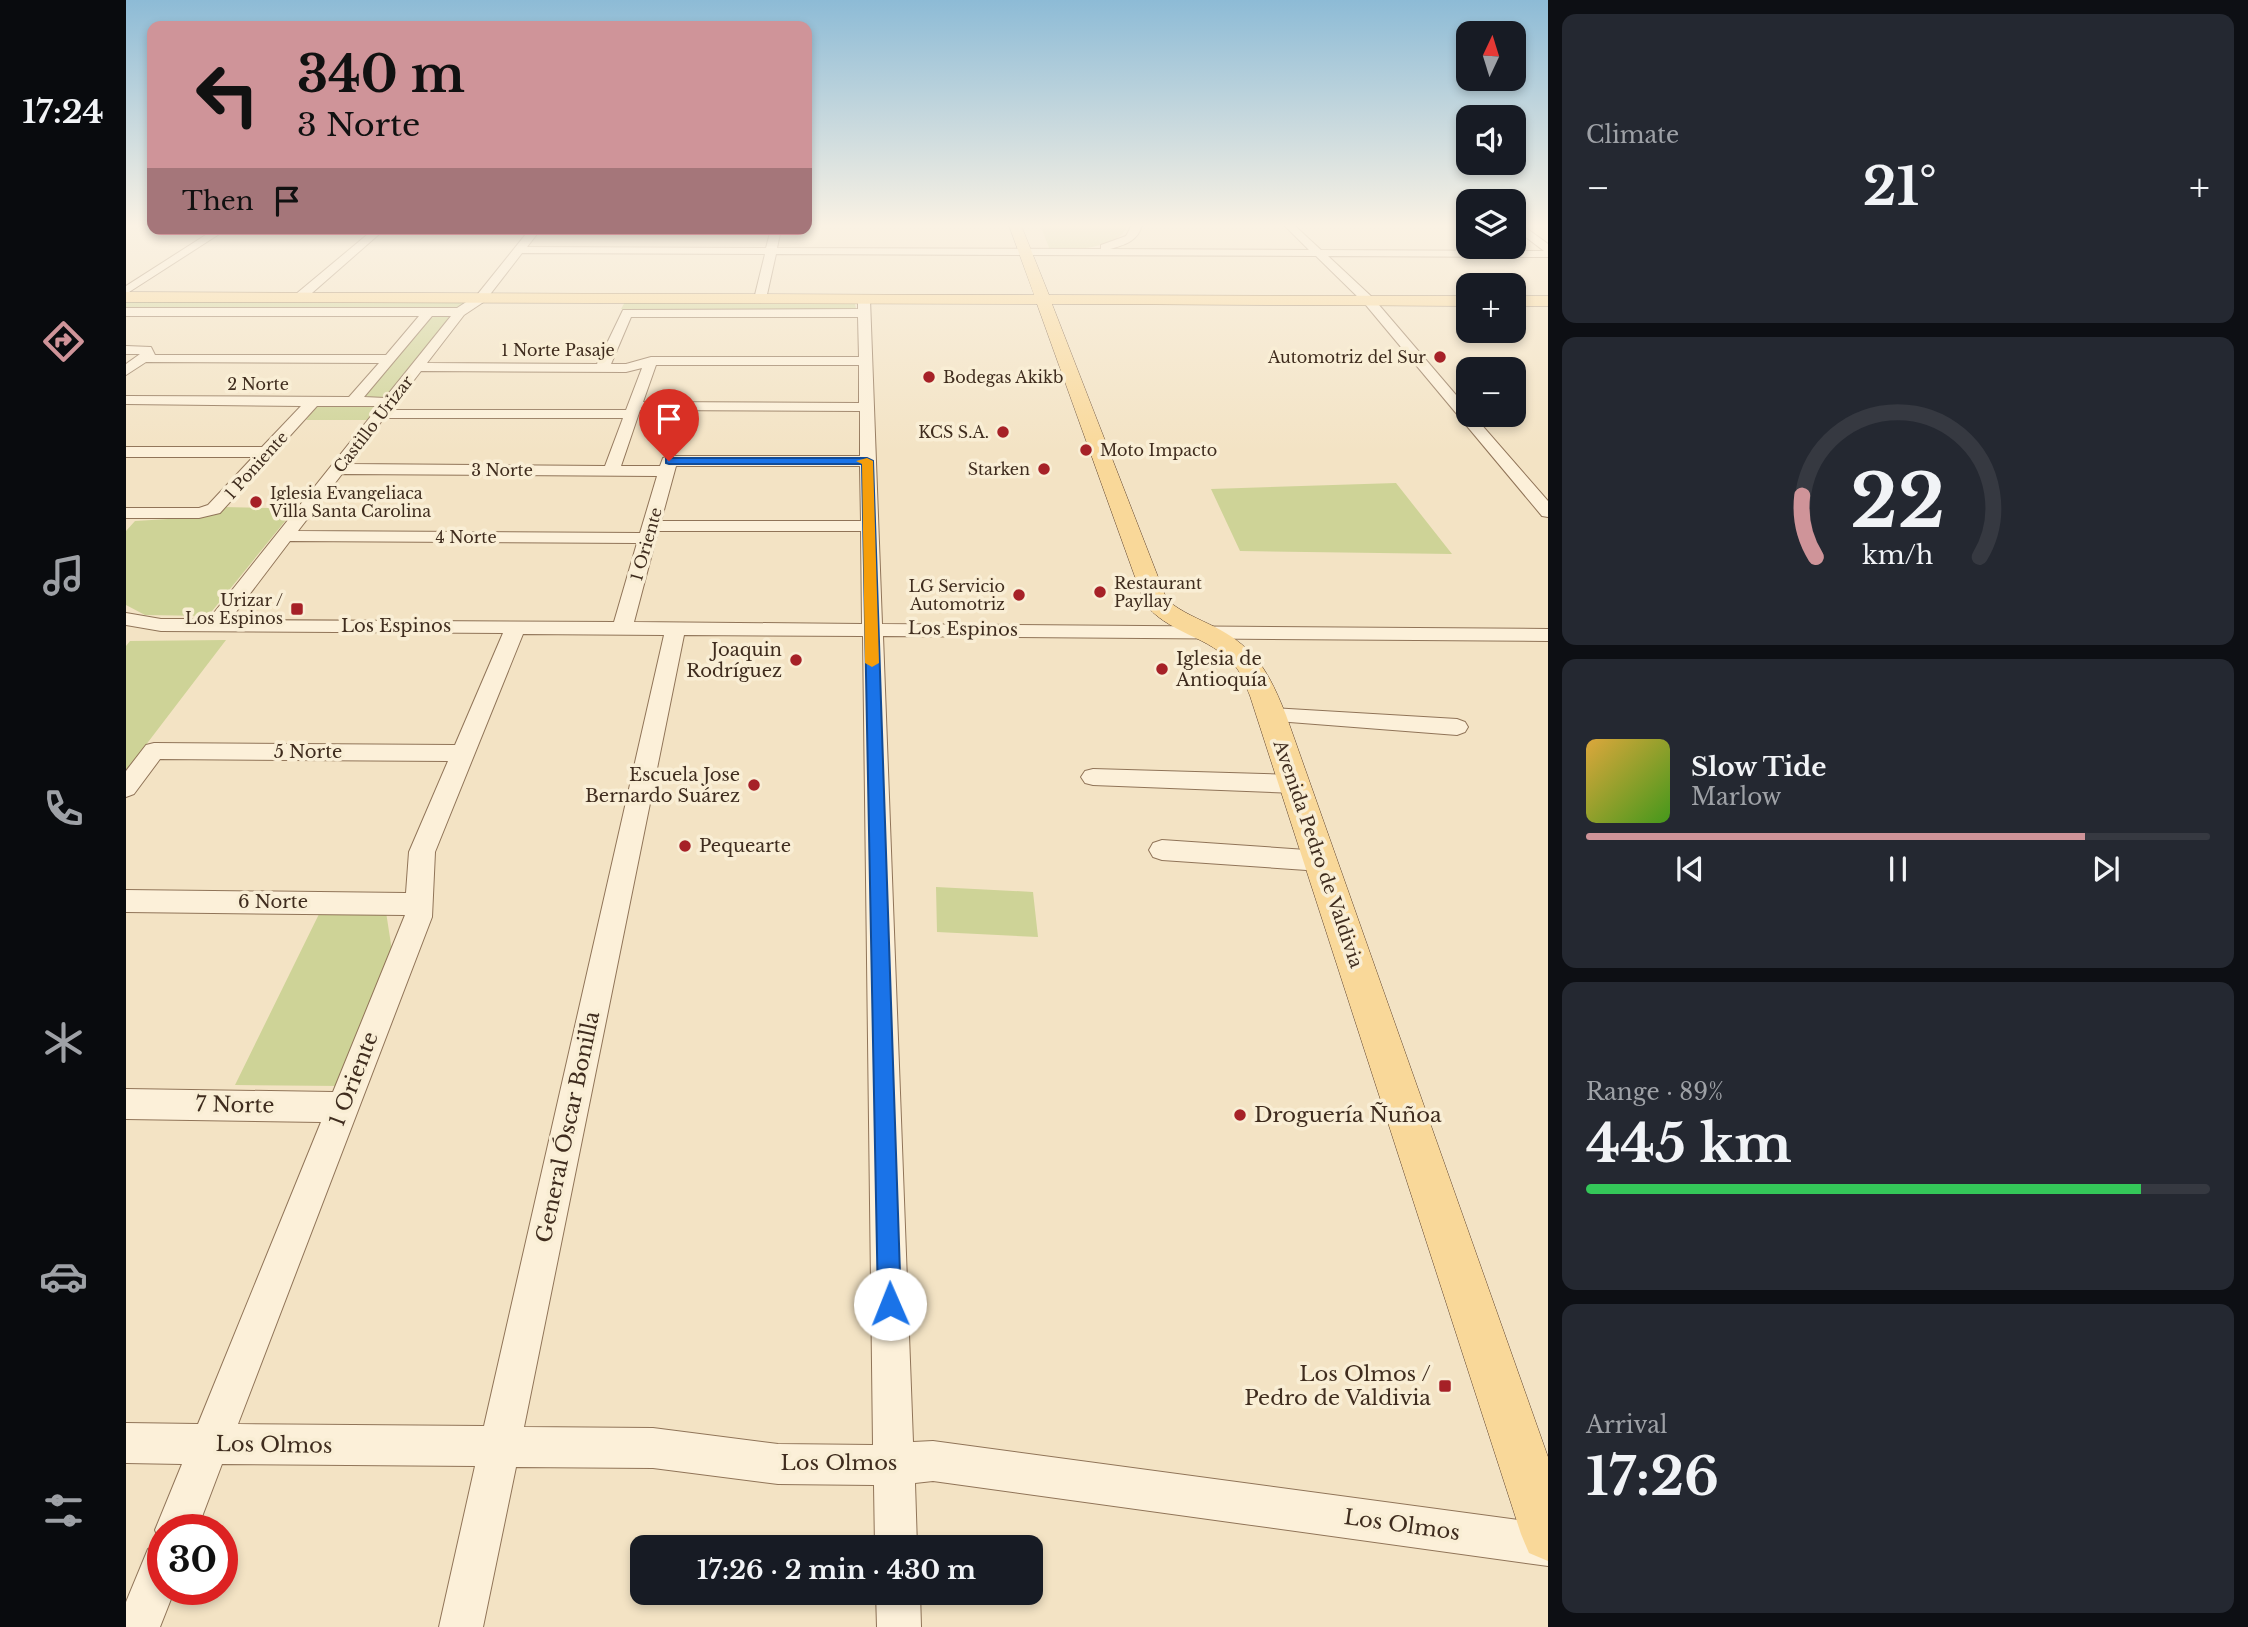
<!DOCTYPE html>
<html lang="en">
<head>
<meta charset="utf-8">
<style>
  body { margin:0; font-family:"Libre Baskerville",serif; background:#242831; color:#f1f3f6; height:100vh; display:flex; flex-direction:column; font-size:26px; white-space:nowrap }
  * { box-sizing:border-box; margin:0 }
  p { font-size:23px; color:#9ea1a6 }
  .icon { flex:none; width:38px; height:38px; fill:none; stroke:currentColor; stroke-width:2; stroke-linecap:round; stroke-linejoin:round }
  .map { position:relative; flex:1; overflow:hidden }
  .details { display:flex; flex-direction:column; gap:14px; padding:14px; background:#0d0f14; width:700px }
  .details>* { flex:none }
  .banner { position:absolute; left:21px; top:21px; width:665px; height:214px; border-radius:14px; box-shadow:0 4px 10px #0003; background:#cf9499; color:#111; overflow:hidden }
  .needle { width:46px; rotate:4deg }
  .fabs { position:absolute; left:1330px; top:21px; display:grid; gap:14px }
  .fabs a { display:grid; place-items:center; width:70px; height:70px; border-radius:14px; background:#171b24; box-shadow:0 4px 10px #0003; font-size:35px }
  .speed { position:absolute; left:21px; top:1514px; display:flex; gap:14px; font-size:35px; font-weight:700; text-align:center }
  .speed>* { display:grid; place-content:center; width:91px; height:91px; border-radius:50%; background:#171b24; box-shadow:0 4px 10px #0003; line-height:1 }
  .speed .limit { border:10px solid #d22; background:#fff; color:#111 }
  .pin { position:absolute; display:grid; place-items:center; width:60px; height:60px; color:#fff; margin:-72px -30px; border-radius:50% 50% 50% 0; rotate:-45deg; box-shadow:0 0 7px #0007 }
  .pin .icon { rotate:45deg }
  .me { position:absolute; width:77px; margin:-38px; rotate:359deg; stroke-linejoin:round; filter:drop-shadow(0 0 5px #0008) }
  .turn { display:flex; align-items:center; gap:24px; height:147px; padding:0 35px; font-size:32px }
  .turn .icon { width:91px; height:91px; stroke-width:2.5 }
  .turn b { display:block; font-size:49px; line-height:60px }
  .then { display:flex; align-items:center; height:66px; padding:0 35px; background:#0003; gap:14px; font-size:26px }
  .big { font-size:52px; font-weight:800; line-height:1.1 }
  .details .widget { flex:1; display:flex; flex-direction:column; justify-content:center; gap:10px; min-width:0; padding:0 24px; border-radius:14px; background:#242831 }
  .details .dial { align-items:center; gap:0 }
  .dial svg { height:182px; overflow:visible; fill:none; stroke:#363941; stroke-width:7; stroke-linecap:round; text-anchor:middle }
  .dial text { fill:#f1f3f6; stroke:none }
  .song { display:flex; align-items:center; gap:21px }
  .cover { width:84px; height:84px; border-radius:10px; background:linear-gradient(135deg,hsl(40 70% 55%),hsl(100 70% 35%)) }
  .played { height:7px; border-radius:4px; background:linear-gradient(90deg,#cf9499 80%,#363941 80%) }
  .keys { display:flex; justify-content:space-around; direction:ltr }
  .heat { display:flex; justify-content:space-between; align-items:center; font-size:38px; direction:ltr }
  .charge { height:10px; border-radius:5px; background:linear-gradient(90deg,#34c759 89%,#363941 0) }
  .trip { position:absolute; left:504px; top:1535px; width:413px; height:70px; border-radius:14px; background:#171b24; box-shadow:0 4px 10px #0003; font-weight:800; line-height:70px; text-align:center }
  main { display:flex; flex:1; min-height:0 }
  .tab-bar { display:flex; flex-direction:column; width:126px; justify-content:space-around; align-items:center; background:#090b0e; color:#9ea1a6 }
  .tab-bar .icon { width:49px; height:49px }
  .tab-bar .active { color:#cf9499 }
  .tab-bar b { font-size:32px; color:#f1f3f6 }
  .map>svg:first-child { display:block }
</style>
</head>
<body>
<main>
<nav class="tab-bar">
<b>17:24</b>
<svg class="icon active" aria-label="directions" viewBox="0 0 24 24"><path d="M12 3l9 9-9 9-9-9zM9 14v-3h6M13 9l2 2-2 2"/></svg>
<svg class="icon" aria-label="music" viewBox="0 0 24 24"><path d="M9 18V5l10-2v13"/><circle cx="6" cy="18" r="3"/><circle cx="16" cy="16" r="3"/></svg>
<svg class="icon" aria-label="phone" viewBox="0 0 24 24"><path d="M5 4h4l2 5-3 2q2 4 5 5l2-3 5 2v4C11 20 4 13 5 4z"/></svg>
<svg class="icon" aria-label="climate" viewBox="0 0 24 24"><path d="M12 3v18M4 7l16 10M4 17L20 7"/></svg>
<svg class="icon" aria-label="car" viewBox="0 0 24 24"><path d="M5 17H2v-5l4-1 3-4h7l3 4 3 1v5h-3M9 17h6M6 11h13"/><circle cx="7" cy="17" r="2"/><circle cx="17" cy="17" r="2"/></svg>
<svg class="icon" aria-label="filters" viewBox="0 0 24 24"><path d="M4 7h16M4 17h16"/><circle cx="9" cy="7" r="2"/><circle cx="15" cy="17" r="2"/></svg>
</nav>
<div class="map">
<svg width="1422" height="1627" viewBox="0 0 1422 1627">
  <rect width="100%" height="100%" fill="#f3e3c4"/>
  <!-- green -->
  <path fill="#ced397" d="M914 225H1000L1001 226C994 249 944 250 924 250Z
    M0 300 343 301 326 311 0 309Z
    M499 302 729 303 730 309H495Z
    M319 315 323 318 259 397 253 399 236 397 303 318Z
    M194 403 253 404 241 420H180Z
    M1270 483 1326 554 1114 551 1085 489Z
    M97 507 142 508 164 515 82 616 19 615 0 605V531L9 521 75 517Z
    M100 640 0 771V646L4 641Z
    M810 887 907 892 912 937 811 932Z
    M194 912H260L267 957 217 1086 109 1085Z"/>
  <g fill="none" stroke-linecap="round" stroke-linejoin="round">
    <defs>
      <path id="minor" d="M1006 225H1016C1012 241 999 245 984 249L1183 250 1158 225H1168L1195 250 1418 251 1388 228V225H1396L1422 244V257L1202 256 1247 298 1342 409V415H1347L1422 501V517L1416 516 1239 304 1190 256 650 254 640 299 634 303 628 299 639 254 396 253 359 301 338 315 301 363 471 364 497 310 732 309V299L738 295 744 299 756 624 1422 629V641L757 636 787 1442 807 1441 1422 1524V1566L807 1481 789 1483 791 1547H749L748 1485 652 1484 527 1468 390 1467 357 1627H313L349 1466 96 1464 71 1530H37V1589H49L34 1627H0V1602L22 1549 35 1544 29 1530 56 1464 0 1463V1423L72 1424 195 1122 0 1119V1089L207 1092 279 915 0 912V890L280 893 283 852 322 761 34 759 8 794 0 797V771L20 745 28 743 329 745 377 633 35 631 0 625V613L35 619H83L253 406H191L94 513 73 518H0V508H73L82 505 127 457H0V447H136L175 406 0 404V396L223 397 253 363 20 362 0 375V364L14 354H0V346L25 347 29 355H260L293 316H0V308H331L351 295 404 229H415L401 247 640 248 645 229H655L651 248 975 249V245L1000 236ZM306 316H325L259 398 238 397ZM505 317H732L733 357H525L500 364H485ZM530 365H733V403L517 402ZM516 368 500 410H265L295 371 500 372ZM514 410 734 411V456H543L537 458 534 466H495ZM258 418H497L479 466 223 464ZM550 466H734L735 521H535ZM216 474 531 476 514 533 172 531ZM532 531H735L736 624 508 622ZM164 541 511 543 488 622 104 620ZM397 634 538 635 358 1426 112 1424 306 917 309 852ZM558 635 737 636 747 1445 652 1444 527 1428 398 1427Z
        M89 229H101L0 294V286Z
        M248 229H259L178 300H170V294Z
        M1146 708 1331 719 1339 722 1342 727 1339 732 1331 735 1138 720 1135 715 1138 710Z
        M967 769 1169 775 1177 778 1181 784 1177 790 1169 793 967 785 959 783 955 777 959 771Z
        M1036 840 1195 851 1204 854 1208 861 1204 868 1195 871 1036 860 1027 857 1023 850 1027 843Z
        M750 1592H794L795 1627H751Z"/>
      <path id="major" d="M883 225H895L923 295 1342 296V306L926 304 1041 600C1055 612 1073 619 1089 627 1131 649 1143 673 1160 715L1422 1457V1561L1403 1553 1395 1534 1124 696C1120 686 1116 674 1109 666 1085 636 1039 633 1018 602L911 304 0 302V292L908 295Z
        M1388 296H1422V306H1388Z"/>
    </defs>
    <!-- minor casing -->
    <use href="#minor" stroke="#907458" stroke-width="2"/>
    <!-- major casing -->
    <use href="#major" stroke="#5e422d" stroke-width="1"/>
    <!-- minor -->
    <use href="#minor" fill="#fcf0d9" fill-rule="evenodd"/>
    <!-- major -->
    <use href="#major" fill="#f9d899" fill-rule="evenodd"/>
  </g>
  <!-- sky -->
  <linearGradient id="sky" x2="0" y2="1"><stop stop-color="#8dbbd6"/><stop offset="0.5" stop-color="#faf2e4"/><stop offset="1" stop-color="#faf2e4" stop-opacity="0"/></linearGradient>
  <rect width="1422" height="452" fill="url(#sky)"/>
  <!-- route -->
  <path fill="#1a73e8" stroke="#114b97" stroke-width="2" d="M540 458H741L747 461 775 1304 772 1313 764 1316 755 1313 752 1304 736 464H543L540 463Z"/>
  <!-- slow -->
  <path fill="#f59e0b" d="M741 458 747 461 753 663 746 667 739 663 736 464 730 461Z"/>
  <!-- markers -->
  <g fill="#a62127" stroke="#f9eed5" stroke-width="2.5">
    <circle cx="1314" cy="357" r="7"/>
    <circle cx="803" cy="377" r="7"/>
    <circle cx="877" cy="432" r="7"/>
    <circle cx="960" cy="450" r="7"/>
    <circle cx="918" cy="469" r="7"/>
    <circle cx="130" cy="502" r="7"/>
    <circle cx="974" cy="592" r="7"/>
    <circle cx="893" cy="595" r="7"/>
    <rect x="164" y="602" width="14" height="14" rx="3.5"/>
    <circle cx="670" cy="660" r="7"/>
    <circle cx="1036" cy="669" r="7"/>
    <circle cx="628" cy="785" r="7"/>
    <circle cx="559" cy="846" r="7"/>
    <circle cx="1114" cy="1115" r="7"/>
    <rect x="1312" y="1379" width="14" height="14" rx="3.5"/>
  </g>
  <g text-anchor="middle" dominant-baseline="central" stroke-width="7" stroke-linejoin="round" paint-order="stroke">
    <!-- far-street labels -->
    <g font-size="16" fill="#3f2c1e" stroke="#f9eed5">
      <text x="432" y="350">1 Norte Pasaje</text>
      <text x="132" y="384">2 Norte</text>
      <text transform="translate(247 424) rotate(-52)">Castillo Urizar</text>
      <text transform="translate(130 465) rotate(-48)">1 Poniente</text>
      <text x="376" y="470">3 Norte</text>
      <text x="340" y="537">4 Norte</text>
      <text transform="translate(520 544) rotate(-74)">1 Oriente</text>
    </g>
    <!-- far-poi labels -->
    <g font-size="16" fill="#3f2c1e" stroke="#f9eed5" text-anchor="end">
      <text x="1300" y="357">Automotriz del Sur</text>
      <text x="817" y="377" text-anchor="start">Bodegas Akikb</text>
      <text x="863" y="432">KCS S.A.</text>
      <text x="974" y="450" text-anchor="start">Moto Impacto</text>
      <text x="904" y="469">Starken</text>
      <text x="144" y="493" text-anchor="start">Iglesia Evangeliaca<tspan x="144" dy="18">Villa Santa Carolina</tspan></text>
      <text x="988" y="583" text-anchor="start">Restaurant<tspan x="988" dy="18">Payllay</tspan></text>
      <text x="879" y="586">LG Servicio<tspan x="879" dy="18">Automotriz</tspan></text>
      <text x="157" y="600">Urizar /<tspan x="157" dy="18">Los Espinos</tspan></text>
    </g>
    <!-- street labels -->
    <g font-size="18" fill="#3f2c1e" stroke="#f9eed5">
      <text x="270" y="626">Los Espinos</text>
      <text transform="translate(837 629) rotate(1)">Los Espinos</text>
      <text x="182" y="752">5 Norte</text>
      <text transform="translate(1192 854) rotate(71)">Avenida Pedro de Valdivia</text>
      <text x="147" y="902">6 Norte</text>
    </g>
    <!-- poi labels -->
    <g font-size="18" fill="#3f2c1e" stroke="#f9eed5" text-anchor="end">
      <text x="656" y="650">Joaquin<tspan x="656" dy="21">Rodríguez</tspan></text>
      <text x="1050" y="659" text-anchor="start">Iglesia de<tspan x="1050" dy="21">Antioquía</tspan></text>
      <text x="614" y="775">Escuela Jose<tspan x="614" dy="21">Bernardo Suárez</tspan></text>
      <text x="573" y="846" text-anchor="start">Pequearte</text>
    </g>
    <!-- near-street labels -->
    <g font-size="21" fill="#3f2c1e" stroke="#f9eed5">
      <text transform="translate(228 1079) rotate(-69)">1 Oriente</text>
      <text transform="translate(109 1105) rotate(1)">7 Norte</text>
      <text transform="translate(442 1127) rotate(-78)">General Óscar Bonilla</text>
      <text transform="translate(148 1445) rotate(1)">Los Olmos</text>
      <text x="713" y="1463">Los Olmos</text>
      <text transform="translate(1276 1525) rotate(8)">Los Olmos</text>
    </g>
    <!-- near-poi labels -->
    <g font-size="21" fill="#3f2c1e" stroke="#f9eed5" text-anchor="start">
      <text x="1128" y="1115">Droguería Ñuñoa</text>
      <text x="1305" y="1374" text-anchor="end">Los Olmos /<tspan x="1305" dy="24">Pedro de Valdivia</tspan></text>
    </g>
  </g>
</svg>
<div class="fabs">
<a><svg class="needle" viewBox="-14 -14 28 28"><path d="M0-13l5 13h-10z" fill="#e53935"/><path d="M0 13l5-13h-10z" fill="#9ea1a6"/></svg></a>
<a><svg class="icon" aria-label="sound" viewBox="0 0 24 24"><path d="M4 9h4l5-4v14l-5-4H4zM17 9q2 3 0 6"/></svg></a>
<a><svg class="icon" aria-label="layers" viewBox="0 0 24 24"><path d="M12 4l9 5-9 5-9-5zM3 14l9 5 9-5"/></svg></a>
<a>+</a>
<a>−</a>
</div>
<div class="speed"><div class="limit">30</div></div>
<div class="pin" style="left:543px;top:461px;background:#d93025"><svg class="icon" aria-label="arrive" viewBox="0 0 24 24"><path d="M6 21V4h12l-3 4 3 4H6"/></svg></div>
<svg class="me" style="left:764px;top:1304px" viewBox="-20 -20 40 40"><circle r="19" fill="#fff"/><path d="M0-13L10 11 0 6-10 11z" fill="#1a73e8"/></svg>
<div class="trip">17:26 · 2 min · 430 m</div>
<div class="banner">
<div class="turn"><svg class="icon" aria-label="left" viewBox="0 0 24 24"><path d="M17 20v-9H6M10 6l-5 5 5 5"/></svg><div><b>340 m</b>3 Norte</div></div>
<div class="then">Then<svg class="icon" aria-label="arrive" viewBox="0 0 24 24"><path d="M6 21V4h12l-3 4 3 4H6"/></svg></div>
</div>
</div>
<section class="details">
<div class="widget"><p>Climate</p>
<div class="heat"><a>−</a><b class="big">21°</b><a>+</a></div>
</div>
<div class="widget dial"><svg viewBox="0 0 100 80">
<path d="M14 69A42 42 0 1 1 86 69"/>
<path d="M14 69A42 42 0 0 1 8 42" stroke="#cf9499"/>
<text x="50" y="56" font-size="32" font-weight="700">22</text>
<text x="50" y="72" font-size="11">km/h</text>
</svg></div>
<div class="widget">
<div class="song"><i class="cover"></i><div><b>Slow Tide</b><p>Marlow</p></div></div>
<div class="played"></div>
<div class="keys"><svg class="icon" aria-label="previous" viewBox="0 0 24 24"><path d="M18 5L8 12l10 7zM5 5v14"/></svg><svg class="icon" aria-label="pause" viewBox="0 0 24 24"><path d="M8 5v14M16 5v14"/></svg><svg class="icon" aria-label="next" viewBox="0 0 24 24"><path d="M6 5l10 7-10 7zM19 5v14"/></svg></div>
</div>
<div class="widget"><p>Range · 89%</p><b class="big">445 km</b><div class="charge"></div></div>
<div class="widget"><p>Arrival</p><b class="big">17:26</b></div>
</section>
</main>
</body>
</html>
